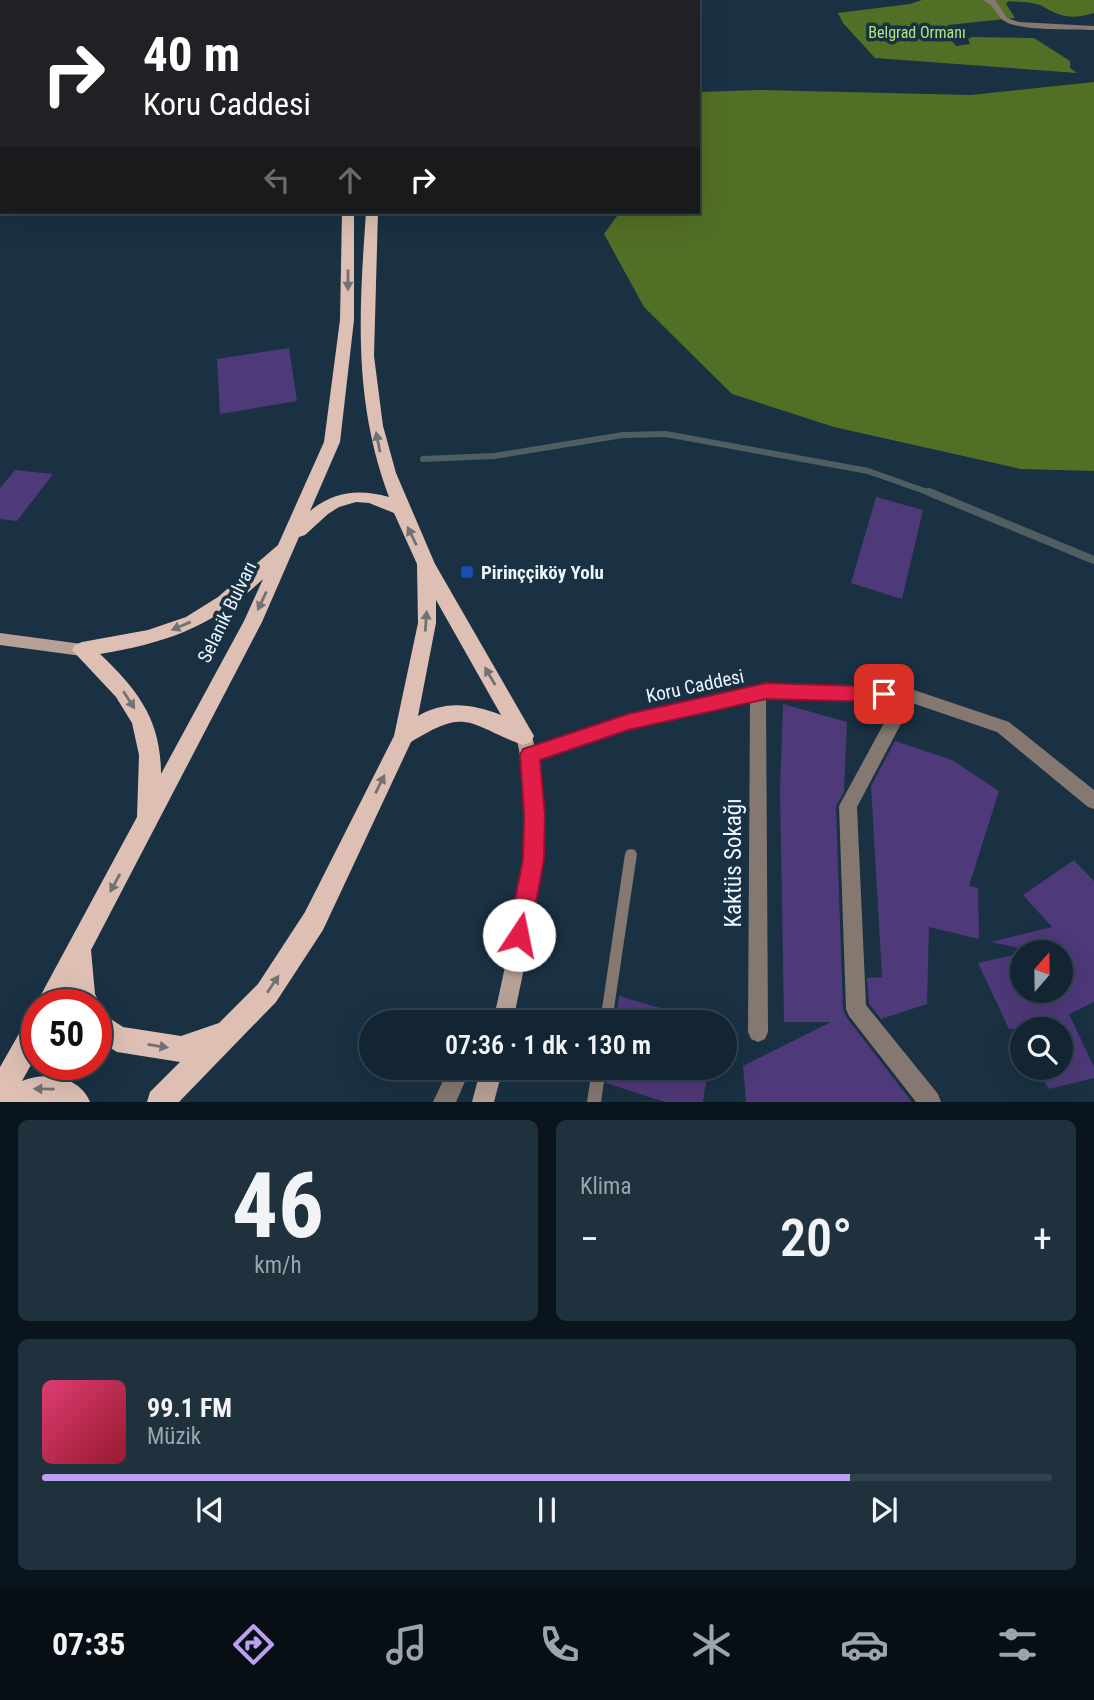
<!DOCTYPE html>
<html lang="tr">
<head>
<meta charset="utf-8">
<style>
  body { margin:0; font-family:"Roboto Condensed",sans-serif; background:#20313e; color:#f1f3f6; height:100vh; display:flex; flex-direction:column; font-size:26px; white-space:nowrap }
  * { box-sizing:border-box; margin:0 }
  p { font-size:23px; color:#9da5ac }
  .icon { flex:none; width:38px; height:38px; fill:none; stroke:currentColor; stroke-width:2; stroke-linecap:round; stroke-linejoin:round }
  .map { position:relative; height:1102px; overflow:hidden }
  .side { display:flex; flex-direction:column; gap:18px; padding:18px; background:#0a141c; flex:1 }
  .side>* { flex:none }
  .banner { position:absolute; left:0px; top:0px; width:700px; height:214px; box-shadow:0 7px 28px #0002,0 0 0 2px #32424d; background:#202124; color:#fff; overflow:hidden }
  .needle { width:46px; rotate:20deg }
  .tools { position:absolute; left:1010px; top:940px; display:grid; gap:14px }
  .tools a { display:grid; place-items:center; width:63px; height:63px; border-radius:50%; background:#132532; box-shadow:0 7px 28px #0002,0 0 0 2px #32424d; font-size:35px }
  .speed { position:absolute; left:21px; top:989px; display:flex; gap:14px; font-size:35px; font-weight:700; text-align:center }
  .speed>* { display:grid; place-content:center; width:91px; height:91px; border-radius:50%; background:#132532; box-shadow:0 7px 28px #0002,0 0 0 2px #32424d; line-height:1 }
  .speed .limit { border:10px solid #d22; background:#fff; color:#111 }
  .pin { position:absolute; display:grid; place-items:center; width:60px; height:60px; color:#fff; margin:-30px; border-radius:14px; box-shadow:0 4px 10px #0006 }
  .me { position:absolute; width:77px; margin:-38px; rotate:11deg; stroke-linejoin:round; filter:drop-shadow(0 0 5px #0008) }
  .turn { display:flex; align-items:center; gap:24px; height:147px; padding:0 28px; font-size:32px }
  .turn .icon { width:91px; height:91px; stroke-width:2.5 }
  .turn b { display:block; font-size:49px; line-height:60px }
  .lanes { display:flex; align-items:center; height:66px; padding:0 28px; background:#0003; justify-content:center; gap:35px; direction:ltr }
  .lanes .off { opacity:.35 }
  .big { font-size:52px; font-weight:600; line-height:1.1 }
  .side .card { flex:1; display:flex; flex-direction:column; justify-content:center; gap:10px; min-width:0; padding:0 24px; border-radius:10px; background:#20313e }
  .side .dial { align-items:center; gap:0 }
  .dial b { font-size:91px; line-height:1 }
  .song { display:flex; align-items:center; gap:21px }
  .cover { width:84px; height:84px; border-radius:10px; background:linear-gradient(135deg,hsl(340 70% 55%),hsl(350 70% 35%)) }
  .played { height:7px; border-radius:4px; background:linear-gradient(90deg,#bca0f2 80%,#32424d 80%) }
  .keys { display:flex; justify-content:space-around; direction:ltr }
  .heat { display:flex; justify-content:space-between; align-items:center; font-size:38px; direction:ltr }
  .side .tiles { flex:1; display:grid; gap:18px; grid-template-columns:1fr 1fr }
  .card:last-child { grid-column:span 2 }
  .trip { position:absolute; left:359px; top:1010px; width:378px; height:70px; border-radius:35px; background:#132532; box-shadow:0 7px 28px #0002,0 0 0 2px #32424d; font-weight:600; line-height:70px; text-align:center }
  .dock { display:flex; height:112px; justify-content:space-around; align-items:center; background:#080f14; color:#9da5ac }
  .dock .icon { width:49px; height:49px }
  .dock .current { color:#bca0f2 }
  .dock b { font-size:32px; color:#f1f3f6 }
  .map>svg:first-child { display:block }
</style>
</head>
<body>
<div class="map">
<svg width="1094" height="1102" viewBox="0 0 1094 1102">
  <rect width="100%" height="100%" fill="#193143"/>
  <!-- forest -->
  <path fill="#526f26" d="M922 0H1094V13C1071 20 1061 17 1042 6 1033 2 1018 2 1009 1L1006 4 1015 18 948 25 945 33 956 46 970 44 968 39 972 37 1034 38 1070 61V68L1077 73 875 58 843 23 838 13 910 4Z
    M1094 82V471L1021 469 834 427 732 394 644 307 604 234 620 212H698V92L759 90 971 95Z"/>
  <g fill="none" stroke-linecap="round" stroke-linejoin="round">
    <!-- stream-far1 -->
    <path stroke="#505e61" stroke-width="6" d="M423 459 494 456 623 435 666 434 868 471 933 494"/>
    <!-- stream -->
    <path stroke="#505e61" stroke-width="8" d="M929 492 1094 560"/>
    <!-- river -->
    <path fill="#0d1d1e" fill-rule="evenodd" d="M78 0H97L77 2Z
      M0 65H2V77H0Z"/>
  </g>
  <!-- building -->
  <path fill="#4e3979" d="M289 348 297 401 220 414 217 359Z
    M15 470 53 474 17 521 0 519V488Z
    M876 497 923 510 902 599 851 583Z
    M783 704 847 722 844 792 836 806 843 1009 847 1018 912 1102H746L743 1066 831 1022H784L780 790Z
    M895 741 952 760 999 791 969 886 978 888 979 939 929 927 927 1004 881 1019 869 1004 867 978 882 977 871 786Z
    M1074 860 1094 881V1002L1069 1014 1094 1067V1078L1049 1089 1036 1068H1060V1029H1009L978 963 1022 953V990H1060V952H1037L991 942 1052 927 1023 895Z
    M619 996 691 1017V1022H615Z
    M608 1068H708L703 1102H665L606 1083Z"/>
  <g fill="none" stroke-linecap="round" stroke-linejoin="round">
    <!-- lane -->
    <path fill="#857871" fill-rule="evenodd" d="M0 45H2V47H0Z
      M631 849 635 850 637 854 612 1022H600L625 854 627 850Z
      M592 1068H606L601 1102H587Z"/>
    <!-- street -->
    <path fill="#857871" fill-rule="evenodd" d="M983 0H995L1007 18 1019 22 1094 26V30C1072 29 1023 31 1006 22 995 16 996 6 983 0Z
      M767 684 908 688 1009 722 1094 790V809L1088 807 997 732 912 703 857 807 866 1005 938 1094 941 1102H916L849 1016 846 1009 839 806 896 701 766 698 768 1032 765 1039 758 1042 751 1039 748 1032 750 702 628 729 530 762 524 760 522 755 524 750 628 715Z
      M449 1068H471L456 1102H433Z"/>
    <!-- secondary -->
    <path fill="#b7a196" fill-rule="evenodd" d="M0 633 82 644 87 646 90 650 87 654 82 656 0 645Z
      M524 729 530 731 532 736C557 830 532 929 513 1022H493C513 929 539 830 516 736L518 731Z
      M481 1068H503L494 1102H472Z"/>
    <!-- primary -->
    <path fill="#ddc0b3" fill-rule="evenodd" d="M358 0H366L357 2Z
      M375 0H383L374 2Z
      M342 212H354V320L340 442 310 511C335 491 359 489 389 497 353 400 359 313 366 212H378L374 356 383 426 396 473 435 564 534 736 531 742 523 745C468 725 469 706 411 742L323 930 276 1002 179 1102H147L150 1092 180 1062 117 1052 96 1039V1004H73L70 990 62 1004H36L137 817 139 755 132 723 116 697 72 650 75 645 82 642 148 630 186 617 218 597 278 545 324 442 340 320ZM356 502 369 503 394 513 417 564 418 623 394 736 305 912 258 984 219 1023 181 1036 123 1027 97 1010 100 1004 95 994 91 950 262 622 299 537 305 535 328 514 339 507ZM263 579 244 621 161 774C161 720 138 690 100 654 166 643 213 627 263 579ZM436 600 501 715C472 704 446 700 418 716L436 623Z
      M37 1014V1054L22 1081C45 1071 80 1076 90 1102H0V1067L28 1018Z"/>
  </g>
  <!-- one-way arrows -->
  <defs><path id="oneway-solid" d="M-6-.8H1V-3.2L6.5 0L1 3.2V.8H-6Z" transform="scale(1.75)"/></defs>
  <g fill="#717175">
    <use href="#oneway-solid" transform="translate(348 280) rotate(90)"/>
    <use href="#oneway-solid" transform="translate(378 442) rotate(-101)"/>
    <use href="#oneway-solid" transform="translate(412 536) rotate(-116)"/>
    <use href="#oneway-solid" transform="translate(262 601) rotate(115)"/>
    <use href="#oneway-solid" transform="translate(426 621) rotate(-86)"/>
    <use href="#oneway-solid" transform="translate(181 626) rotate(157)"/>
    <use href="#oneway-solid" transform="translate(490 676) rotate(-120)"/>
    <use href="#oneway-solid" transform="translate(129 700) rotate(57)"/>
    <use href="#oneway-solid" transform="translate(380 784) rotate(-64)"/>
    <use href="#oneway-solid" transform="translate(115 883) rotate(118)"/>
    <use href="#oneway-solid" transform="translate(273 984) rotate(-56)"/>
    <use href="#oneway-solid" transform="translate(158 1046) rotate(9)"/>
    <use href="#oneway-solid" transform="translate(44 1089) rotate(-179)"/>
  </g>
  <!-- route -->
  <path fill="#e11d48" stroke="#92132f" stroke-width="2" d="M766 683 884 687 891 689 894 694 891 700 884 702 766 699 628 730 540 760 545 815 544 859 530 935 527 943 519 946 511 943 508 935 523 859 524 815 520 755 523 749 628 714Z"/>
  <!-- markers -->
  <rect fill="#1a4fb4" stroke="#193143" stroke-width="2.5" x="460" y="565" width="14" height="14" rx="3.5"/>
  <g text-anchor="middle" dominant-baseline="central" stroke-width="7" stroke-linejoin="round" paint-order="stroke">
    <!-- far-park labels -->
    <g font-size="16" fill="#b6e27e" stroke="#193143">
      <text x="917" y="32">Belgrad Ormanı</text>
    </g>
    <!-- poi labels -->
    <g font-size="19" font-weight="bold" fill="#edf6fd" stroke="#193143" text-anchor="start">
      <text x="481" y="572">Pirinççiköy Yolu</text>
    </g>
    <!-- street labels -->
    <g font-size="19" fill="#edf6fd" stroke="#193143">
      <text transform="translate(227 612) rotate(-64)">Selanik Bulvarı</text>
      <text transform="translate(695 686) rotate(-12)">Koru Caddesi</text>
    </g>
    <!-- near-street labels -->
    <g font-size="23" fill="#edf6fd" stroke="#193143">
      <text transform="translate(733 863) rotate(-90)">Kaktüs Sokağı</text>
    </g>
  </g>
</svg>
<div class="tools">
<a><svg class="needle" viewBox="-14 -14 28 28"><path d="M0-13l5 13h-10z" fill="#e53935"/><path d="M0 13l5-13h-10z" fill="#9da5ac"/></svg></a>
<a><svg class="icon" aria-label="search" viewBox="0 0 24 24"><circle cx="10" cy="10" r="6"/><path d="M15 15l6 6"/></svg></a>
</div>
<div class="speed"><div class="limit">50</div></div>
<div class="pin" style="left:884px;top:694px;background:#d93025"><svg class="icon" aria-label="arrive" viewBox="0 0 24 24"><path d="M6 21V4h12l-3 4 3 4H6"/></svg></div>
<svg class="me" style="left:519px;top:935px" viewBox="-20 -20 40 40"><circle r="19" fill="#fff"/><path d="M0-13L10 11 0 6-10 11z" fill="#e11d48"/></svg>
<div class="trip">07:36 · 1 dk · 130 m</div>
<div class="banner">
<div class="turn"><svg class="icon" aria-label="right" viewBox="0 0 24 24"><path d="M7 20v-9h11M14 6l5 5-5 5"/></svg><div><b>40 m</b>Koru Caddesi</div></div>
<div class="lanes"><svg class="icon off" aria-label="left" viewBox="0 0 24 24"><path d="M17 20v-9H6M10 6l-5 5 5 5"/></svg><svg class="icon off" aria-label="ahead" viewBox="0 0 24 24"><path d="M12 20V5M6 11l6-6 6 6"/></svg><svg class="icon" aria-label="right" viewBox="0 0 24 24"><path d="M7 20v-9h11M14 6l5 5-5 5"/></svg></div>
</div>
</div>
<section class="side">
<div class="tiles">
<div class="card dial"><b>46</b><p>km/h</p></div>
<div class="card"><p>Klima</p>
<div class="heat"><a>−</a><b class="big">20°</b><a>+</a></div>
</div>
<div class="card">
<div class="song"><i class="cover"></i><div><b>99.1 FM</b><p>Müzik</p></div></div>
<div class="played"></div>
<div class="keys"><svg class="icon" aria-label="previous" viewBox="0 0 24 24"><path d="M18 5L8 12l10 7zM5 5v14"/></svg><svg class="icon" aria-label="pause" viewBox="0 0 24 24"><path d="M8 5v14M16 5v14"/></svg><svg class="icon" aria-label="next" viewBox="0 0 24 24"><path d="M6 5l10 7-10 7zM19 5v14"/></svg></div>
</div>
</div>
</section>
<nav class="dock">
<b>07:35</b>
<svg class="icon current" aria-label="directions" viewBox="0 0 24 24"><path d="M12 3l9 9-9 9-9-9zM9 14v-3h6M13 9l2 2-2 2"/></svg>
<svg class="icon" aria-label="music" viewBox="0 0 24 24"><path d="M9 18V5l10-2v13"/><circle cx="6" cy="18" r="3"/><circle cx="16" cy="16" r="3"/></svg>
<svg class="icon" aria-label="phone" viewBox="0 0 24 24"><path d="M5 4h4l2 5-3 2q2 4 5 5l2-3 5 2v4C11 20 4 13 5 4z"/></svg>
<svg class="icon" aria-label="climate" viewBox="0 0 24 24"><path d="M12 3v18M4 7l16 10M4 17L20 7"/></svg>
<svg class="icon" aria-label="car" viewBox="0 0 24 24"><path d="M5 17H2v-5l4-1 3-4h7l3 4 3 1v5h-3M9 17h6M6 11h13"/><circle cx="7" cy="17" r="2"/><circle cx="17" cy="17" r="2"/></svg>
<svg class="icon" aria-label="filters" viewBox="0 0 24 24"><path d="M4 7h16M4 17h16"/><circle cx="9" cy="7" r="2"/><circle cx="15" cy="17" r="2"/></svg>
</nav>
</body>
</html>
